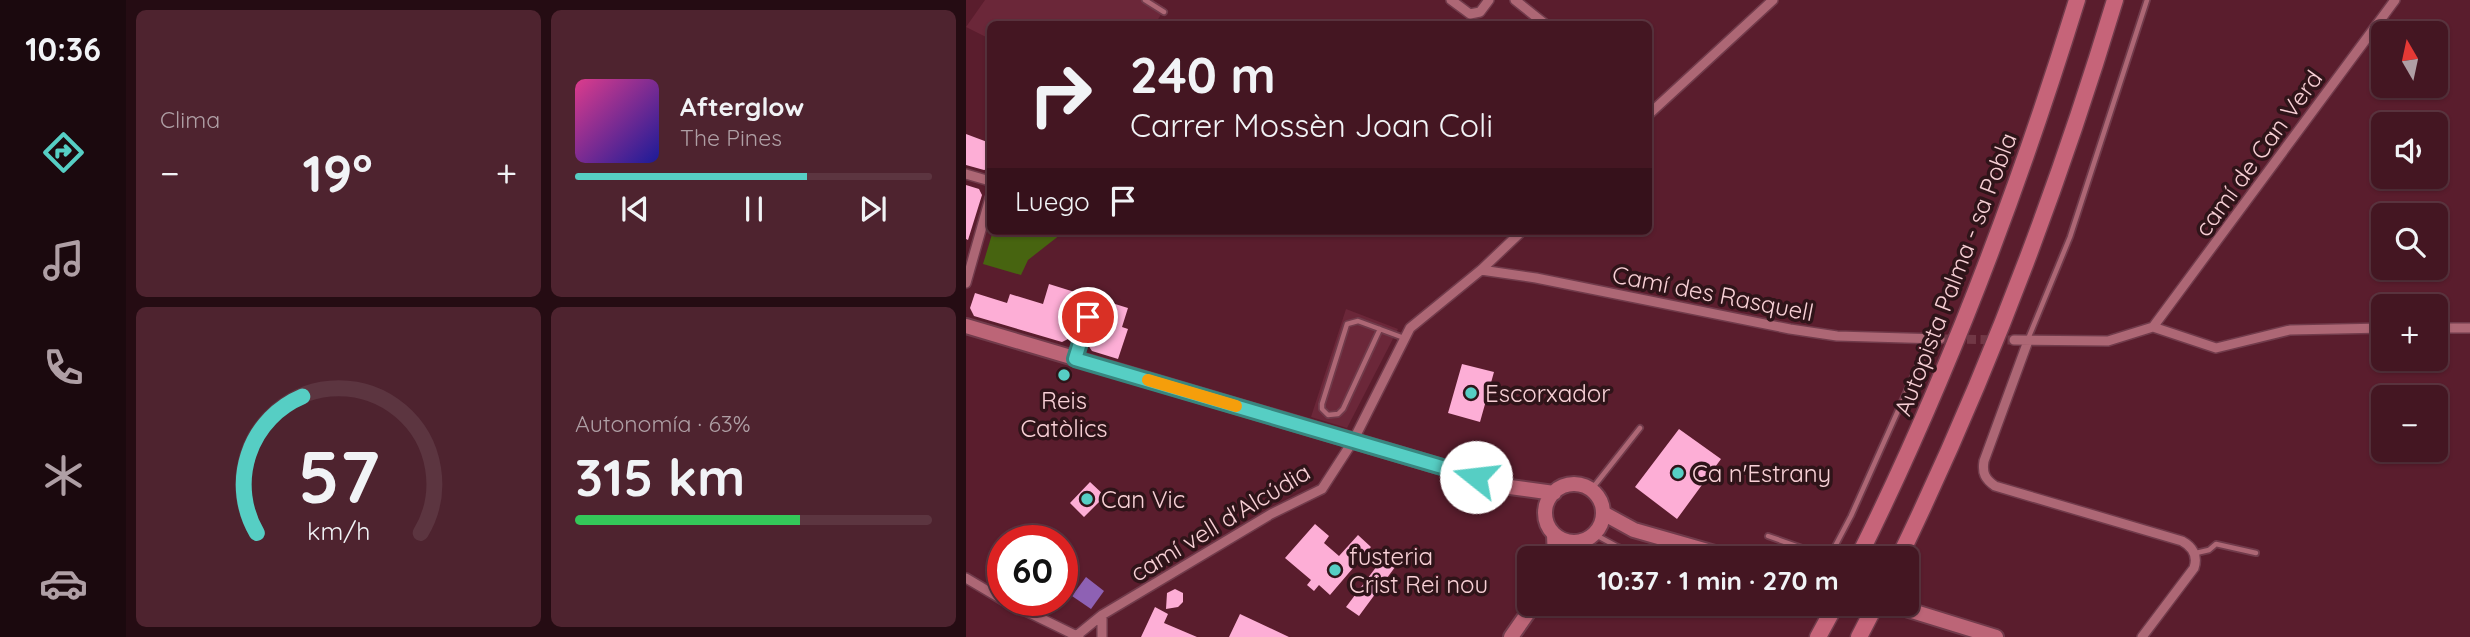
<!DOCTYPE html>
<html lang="es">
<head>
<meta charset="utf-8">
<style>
  body { margin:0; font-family:Quicksand,sans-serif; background:#4e232f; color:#f1f3f6; height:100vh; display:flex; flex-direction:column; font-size:26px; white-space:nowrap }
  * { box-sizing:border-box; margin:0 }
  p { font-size:23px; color:#af9fa5 }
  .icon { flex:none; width:38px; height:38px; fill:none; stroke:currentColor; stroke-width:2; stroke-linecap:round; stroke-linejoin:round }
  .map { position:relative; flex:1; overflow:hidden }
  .drawer { display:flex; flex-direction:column; gap:10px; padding:10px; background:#250c13; width:840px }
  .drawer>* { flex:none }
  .top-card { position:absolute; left:21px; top:21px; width:665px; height:214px; border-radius:10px; box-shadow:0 2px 5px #0004,0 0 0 2px #5c3540; background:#441622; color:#f1f3f6; overflow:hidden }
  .needle { width:46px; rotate:351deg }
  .tools { position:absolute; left:1405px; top:21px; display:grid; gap:14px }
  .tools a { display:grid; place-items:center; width:77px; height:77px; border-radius:10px; background:#441622; box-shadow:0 2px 5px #0004,0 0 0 2px #5c3540; font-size:35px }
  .speed { position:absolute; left:21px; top:525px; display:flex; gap:14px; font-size:35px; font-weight:700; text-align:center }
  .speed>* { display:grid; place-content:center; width:91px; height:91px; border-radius:50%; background:#441622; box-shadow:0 2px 5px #0004,0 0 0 2px #5c3540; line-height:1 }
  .speed .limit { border:10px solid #d22; background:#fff; color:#111 }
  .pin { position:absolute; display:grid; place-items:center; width:60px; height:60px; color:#fff; margin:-30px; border:4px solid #fff; border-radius:50%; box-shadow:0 2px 7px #0007 }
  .me { position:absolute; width:77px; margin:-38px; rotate:286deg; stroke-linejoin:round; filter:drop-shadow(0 0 5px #0008) }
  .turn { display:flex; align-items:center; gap:24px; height:147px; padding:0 28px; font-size:32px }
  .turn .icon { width:91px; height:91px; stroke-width:2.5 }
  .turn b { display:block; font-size:49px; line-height:60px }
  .then { display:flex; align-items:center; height:66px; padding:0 28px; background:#0003; gap:14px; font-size:26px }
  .big { font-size:52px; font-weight:800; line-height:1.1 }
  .drawer .card { flex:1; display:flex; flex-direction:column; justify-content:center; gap:10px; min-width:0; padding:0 24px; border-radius:10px; background:#4e232f }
  .drawer .dial { align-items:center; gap:0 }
  .dial svg { height:182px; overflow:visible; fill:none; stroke:#5c3540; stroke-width:7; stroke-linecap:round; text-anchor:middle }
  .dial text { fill:#f1f3f6; stroke:none }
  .song { display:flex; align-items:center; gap:21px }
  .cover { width:84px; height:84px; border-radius:10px; background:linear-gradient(135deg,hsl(330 70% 55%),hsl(240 70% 35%)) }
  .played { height:7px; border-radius:4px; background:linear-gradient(90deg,#56cec4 65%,#5c3540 65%) }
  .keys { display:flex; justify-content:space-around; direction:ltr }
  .heat { display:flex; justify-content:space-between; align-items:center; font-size:38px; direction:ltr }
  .charge { height:10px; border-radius:5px; background:linear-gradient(90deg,#34c759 63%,#5c3540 0) }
  .drawer .tiles { flex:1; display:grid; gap:10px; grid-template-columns:repeat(2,1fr) }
  .trip { position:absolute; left:551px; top:546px; width:402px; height:70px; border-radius:10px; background:#441622; box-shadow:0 2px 5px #0004,0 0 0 2px #5c3540; font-weight:800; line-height:70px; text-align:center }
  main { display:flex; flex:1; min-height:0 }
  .tabs { display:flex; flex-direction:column; width:126px; justify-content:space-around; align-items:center; background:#1b090e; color:#af9fa5 }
  .tabs .icon { width:49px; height:49px }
  .tabs .current { color:#56cec4 }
  .tabs b { font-size:32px; color:#f1f3f6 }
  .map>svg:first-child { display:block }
</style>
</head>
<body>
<main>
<nav class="tabs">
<b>10:36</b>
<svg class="icon current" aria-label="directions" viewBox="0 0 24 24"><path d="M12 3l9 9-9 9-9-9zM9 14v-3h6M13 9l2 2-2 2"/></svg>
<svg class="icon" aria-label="music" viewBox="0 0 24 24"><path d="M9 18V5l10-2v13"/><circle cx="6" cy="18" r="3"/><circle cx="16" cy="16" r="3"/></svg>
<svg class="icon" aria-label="phone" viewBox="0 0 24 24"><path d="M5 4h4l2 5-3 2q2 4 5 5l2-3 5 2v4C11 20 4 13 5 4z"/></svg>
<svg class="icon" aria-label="climate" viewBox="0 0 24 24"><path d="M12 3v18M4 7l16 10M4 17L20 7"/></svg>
<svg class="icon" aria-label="car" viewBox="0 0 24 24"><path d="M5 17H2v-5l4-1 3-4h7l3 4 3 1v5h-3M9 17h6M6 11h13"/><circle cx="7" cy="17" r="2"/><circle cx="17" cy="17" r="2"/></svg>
</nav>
<section class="drawer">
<div class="tiles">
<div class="card"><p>Clima</p>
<div class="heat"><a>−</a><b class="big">19°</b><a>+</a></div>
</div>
<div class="card">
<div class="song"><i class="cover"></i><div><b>Afterglow</b><p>The Pines</p></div></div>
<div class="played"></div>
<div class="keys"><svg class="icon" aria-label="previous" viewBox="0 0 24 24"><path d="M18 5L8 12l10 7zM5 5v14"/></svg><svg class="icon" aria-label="pause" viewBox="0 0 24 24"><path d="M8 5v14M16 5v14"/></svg><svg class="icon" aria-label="next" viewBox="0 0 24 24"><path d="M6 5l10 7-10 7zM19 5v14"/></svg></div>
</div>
<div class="card dial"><svg viewBox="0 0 100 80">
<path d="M14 69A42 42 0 1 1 86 69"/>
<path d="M14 69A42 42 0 0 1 34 9" stroke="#56cec4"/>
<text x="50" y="56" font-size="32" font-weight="700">57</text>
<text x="50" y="72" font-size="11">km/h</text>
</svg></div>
<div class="card"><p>Autonomía · 63%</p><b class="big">315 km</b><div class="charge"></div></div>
</div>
</section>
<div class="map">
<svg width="1504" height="637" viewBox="0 0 1504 637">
  <rect width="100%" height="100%" fill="#5a1d2d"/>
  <!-- built -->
  <path fill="#6b2739" d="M19 0H187L199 8 189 24H24V39L0 27Z
    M380 309 432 329 381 428 345 417Z"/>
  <!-- green -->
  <path fill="#476410" d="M27 231H99L62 260 55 275 17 264Z"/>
  <!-- water -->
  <path fill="#8e61b4" d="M120 577 138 591 125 609 106 596Z"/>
  <!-- building -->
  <path fill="#fdaed6" d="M0 134 24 143V167L22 169 18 170 0 165Z
    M0 185 13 189 16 195 2 240 0 239Z
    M83 284 115 294 102 339 96 342 8 316 4 308 9 293 41 303 44 294 77 304Z
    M136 300 162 308 156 327 162 329 152 359 126 351 122 345Z
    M496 364 528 372 514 422 482 413Z
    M713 429 755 459 711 519 669 487Z
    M124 482 139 496 118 517 104 503Z
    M349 524 363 536 358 543 373 556 392 535 405 547 364 595 353 585 348 591 341 585 345 580 319 558Z
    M420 554 432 563 393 616 380 607Z
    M209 589 217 593V602L212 607 200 609 201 593Z
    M189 607 202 614 198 623 231 637H175Z
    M274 614 323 637H263Z"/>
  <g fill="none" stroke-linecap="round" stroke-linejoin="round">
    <!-- street-tunnel -->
    <path stroke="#723846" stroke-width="9" stroke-dasharray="9 4.5" stroke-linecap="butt" d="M974 339 1048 340"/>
    <defs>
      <path id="lane" d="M179 0 198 12
        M414 329 377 409 372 414 362 415 356 409V404L381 324 392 321 438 338
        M1062 339 1104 237 1181 0
        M625 490 674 428
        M628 534 652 547 685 558
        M802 536 856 555 866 552 885 516 964 339
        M1230 553 1243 550 1250 544 1290 553"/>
      <path id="street" d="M485 0 504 14 514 12 523 0
        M549 0 579 24
        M682 115 807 0
        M0 174 24 181
        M515 270 570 278 824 329 871 336 974 339
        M0 283 24 198
        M1187 327 1429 0
        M1470 328H1504
        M1048 340 1142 341 1187 327 1250 348 1324 330 1418 328
        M1062 341 1018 461C1016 473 1019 479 1029 486L1216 541C1227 547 1232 556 1228 568L1176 637
        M109 359 128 297
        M0 578 37 600 113 637
        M109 637 136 615 305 514 356 489 387 441 444 328 515 270 556 231
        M136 637V615"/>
      <path id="primary" d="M0 326 510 477 544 487 588 493
        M579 513a29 29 0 1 1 58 0a29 29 0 1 1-58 0Z
        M637 513 668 530 766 558
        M588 535 589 558
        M601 558 615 541
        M933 607 1030 637
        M545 637 568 604"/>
      <path id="highway" d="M892 558C981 379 1052 191 1111 0
        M933 558C1020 378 1091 192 1149 0
        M852 637 870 604
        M893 637 910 604"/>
    </defs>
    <!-- lane casing -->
    <use href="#lane" stroke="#713b4b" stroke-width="8"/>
    <!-- street casing -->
    <use href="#street" stroke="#713b4b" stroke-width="12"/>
    <!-- primary casing -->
    <use href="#primary" stroke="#713b4b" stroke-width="18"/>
    <!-- highway casing -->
    <use href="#highway" stroke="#713b4b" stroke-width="19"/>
    <!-- lane -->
    <use href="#lane" stroke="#ad6775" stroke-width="4.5"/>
    <!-- street -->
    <use href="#street" stroke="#ad6775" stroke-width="9"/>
    <!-- primary -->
    <use href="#primary" stroke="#bc6577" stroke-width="14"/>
    <!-- highway -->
    <use href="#highway" stroke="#c66479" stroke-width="16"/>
  </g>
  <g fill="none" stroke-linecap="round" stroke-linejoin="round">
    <defs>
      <path id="route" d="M122 317 109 359 510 477"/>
    </defs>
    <!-- route casing -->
    <use href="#route" stroke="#38867f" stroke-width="18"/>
    <!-- route -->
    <use href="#route" stroke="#56cec4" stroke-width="12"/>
    <!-- slow -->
    <path stroke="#f59e0b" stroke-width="12" d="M182 380 270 406"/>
  </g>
  <!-- markers -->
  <g fill="#56cec4" stroke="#2f1419" stroke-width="2.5">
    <circle cx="98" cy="375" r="7"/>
    <circle cx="505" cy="393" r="7"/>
    <circle cx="712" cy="473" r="7"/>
    <circle cx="121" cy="499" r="7"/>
    <circle cx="369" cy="570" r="7"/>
  </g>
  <g text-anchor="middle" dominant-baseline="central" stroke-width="7" stroke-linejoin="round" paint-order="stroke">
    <!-- street labels -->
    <g font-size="24" fill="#f8d0d6" stroke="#2f1419">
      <text transform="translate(1292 153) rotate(-54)">camí de Can Verd</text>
      <text transform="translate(989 274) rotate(-69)">Autopista Palma - sa Pobla</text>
      <text transform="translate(747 293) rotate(11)">Camí des Rasquell</text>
      <text transform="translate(254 522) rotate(-31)">camí vell d'Alcúdia</text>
    </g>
    <!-- poi labels -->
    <g font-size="24" fill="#f8d0d6" stroke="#2f1419" text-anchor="start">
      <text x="519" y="393">Escorxador</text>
      <text x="98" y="400" text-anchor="middle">Reis<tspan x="98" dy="28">Catòlics</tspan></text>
      <text x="726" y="473">Ca n'Estrany</text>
      <text x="135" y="499">Can Vic</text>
      <text x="383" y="556">fusteria<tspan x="383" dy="28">Crist Rei nou</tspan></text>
    </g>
  </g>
</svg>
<div class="tools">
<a><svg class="needle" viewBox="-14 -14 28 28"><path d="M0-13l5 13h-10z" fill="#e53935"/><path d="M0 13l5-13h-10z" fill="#af9fa5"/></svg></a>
<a><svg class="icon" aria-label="sound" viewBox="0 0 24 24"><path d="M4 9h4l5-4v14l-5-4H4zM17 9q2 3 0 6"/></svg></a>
<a><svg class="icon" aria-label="search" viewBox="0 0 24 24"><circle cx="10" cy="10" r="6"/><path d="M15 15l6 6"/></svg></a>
<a>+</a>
<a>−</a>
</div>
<div class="speed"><div class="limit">60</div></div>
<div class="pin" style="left:122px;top:317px;background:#d93025"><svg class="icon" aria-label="arrive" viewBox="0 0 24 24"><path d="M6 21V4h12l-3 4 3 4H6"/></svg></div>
<svg class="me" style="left:510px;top:477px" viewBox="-20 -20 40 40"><circle r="19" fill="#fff"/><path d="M0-13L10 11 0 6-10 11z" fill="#56cec4"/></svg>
<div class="trip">10:37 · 1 min · 270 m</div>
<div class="top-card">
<div class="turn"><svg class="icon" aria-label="right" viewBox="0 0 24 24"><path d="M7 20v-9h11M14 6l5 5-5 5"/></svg><div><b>240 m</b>Carrer Mossèn Joan Coli</div></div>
<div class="then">Luego<svg class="icon" aria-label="arrive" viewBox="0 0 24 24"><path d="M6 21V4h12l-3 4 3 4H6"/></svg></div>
</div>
</div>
</main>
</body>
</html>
